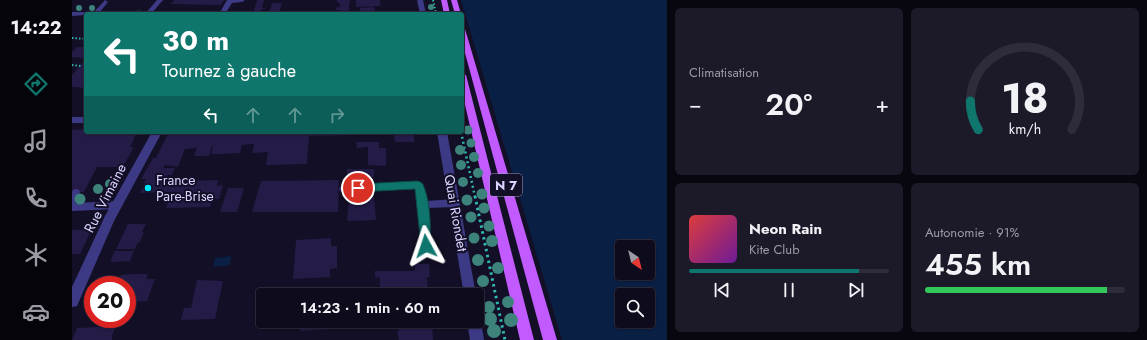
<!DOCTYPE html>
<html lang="fr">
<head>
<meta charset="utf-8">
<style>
  body { margin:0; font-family:Jost,sans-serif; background:#1c1929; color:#f1f3f6; height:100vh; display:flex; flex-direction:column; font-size:15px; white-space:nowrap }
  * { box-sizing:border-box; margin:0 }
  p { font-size:13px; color:#9b9ba3 }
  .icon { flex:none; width:22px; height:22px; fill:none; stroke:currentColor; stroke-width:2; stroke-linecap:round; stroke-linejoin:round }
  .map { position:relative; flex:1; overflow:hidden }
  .sheet { display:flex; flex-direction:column; gap:8px; padding:8px; background:#08060f; width:480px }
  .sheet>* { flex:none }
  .banner { position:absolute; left:12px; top:12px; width:380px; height:122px; border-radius:4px; box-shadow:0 1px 3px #0004,0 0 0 1px #2e2b3b; background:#0f766e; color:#fff; overflow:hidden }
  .needle { width:26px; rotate:145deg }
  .fabs { position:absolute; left:543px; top:240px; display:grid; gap:8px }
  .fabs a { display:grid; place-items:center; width:40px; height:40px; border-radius:4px; background:#0e0b1c; box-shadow:0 1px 3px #0004,0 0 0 1px #2e2b3b; font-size:20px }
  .speed { position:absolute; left:12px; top:276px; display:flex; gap:8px; font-size:20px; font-weight:700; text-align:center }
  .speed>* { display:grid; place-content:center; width:52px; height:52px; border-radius:50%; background:#0e0b1c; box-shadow:0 1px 3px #0004,0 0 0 1px #2e2b3b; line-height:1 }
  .speed .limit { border:6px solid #d22; background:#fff; color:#111 }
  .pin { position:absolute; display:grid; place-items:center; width:34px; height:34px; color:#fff; margin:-17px; border:2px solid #fff; border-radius:50%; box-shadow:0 1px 4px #0007 }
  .me { position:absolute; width:44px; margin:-22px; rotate:355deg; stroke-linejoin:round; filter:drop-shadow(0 0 3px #0008) }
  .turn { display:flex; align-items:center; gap:14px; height:84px; padding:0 12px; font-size:18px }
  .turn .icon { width:52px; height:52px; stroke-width:2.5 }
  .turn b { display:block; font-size:28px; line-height:34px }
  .lanes { display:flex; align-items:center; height:38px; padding:0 12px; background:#0003; justify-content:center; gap:20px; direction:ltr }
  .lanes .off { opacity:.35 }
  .big { font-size:30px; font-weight:600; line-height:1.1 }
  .sheet .card { flex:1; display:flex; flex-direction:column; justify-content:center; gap:6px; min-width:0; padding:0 14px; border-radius:6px; background:#1c1929 }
  .sheet .dial { align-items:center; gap:0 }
  .dial svg { height:104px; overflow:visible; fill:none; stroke:#2e2b3b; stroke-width:7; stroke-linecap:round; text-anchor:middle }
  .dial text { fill:#f1f3f6; stroke:none }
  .song { display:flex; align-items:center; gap:12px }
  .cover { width:48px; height:48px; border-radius:6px; background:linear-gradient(135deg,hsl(0 70% 55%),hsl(280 70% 35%)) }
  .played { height:4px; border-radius:2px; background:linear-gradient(90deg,#0f766e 85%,#2e2b3b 85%) }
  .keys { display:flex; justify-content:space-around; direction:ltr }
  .heat { display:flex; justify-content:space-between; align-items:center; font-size:22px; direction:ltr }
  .charge { height:6px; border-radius:3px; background:linear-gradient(90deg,#34c759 91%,#2e2b3b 0) }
  .sheet .tiles { flex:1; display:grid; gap:8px; grid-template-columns:repeat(2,1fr) }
  .trip { position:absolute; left:184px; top:288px; width:228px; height:40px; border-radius:4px; background:#0e0b1c; box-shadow:0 1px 3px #0004,0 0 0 1px #2e2b3b; font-weight:600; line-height:40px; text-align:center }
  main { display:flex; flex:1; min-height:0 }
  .tab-bar { display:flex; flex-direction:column; width:72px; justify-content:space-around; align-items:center; background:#06040b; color:#9b9ba3 }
  .tab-bar .icon { width:28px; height:28px }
  .tab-bar .active { color:#0f766e }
  .tab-bar b { font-size:18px; color:#f1f3f6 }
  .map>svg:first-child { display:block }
</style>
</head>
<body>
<main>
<nav class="tab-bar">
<b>14:22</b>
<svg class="icon active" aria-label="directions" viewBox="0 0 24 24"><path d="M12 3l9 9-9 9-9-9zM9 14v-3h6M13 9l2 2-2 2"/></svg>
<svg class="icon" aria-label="music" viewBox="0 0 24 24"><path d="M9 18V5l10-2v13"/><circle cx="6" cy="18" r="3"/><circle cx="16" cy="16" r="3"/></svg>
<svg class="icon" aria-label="phone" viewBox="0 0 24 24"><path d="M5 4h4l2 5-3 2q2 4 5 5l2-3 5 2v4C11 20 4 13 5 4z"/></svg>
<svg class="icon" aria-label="climate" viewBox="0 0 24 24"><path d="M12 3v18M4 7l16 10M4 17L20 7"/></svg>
<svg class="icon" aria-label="car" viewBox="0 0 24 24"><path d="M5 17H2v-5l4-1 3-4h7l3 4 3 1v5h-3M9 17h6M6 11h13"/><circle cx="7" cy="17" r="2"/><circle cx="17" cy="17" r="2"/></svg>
</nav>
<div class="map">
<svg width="595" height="340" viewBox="0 0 595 340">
  <rect width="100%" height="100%" fill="#130f26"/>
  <!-- water -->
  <path fill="#0a1f44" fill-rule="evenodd" d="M389 0H595V340H490ZM550 247H576V273H550ZM550 295H576V321H550Z
    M159 256 158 265 141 267 143 258Z"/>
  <!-- building -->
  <path fill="#241b47" d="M102 0H152L149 5 99 4Z
    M185 0H192L190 8H193V9H190L188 14H181Z
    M265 0H278L276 14 267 13 268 10H264L265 7H268V4L265 2Z
    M284 0H308V6L284 7Z
    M200 3H210L207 13 197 14Z
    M301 7 303 8 302 14H289L288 8Z
    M5 47H14V58L0 57V52Z
    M14 59V88L0 87V75Z
    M14 129V132H65L58 147H62L51 167H25L12 192 0 193V130Z
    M97 132H283V135L237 136 235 164 194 165 196 152 180 153 182 144 170 145 168 153 151 154H139L141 146H140L137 156H122L125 148 113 149 106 167 93 165 91 168H103L100 175H95V178H105L104 181 146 180 145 186 151 185 147 199H141L138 207 94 208 100 192 68 193 73 183H71L75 179H69L81 158H84Z
    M321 132H342V142H323Z
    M284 142H307V148H314V166L296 165V147L285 148Z
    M275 169H302V177H275Z
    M267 180 266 212H180L189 181Z
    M156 188H172L165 212H148Z
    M277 197H302L304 220 275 221Z
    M56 224H74L70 232H72L68 242H66L63 249H44Z
    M20 229 8 254H0V230Z
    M259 238V246H265V268L258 269V277L221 279 224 240Z
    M43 251H62L58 261 38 262Z
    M343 264H357L358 277H355L356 295H326V293H308V278L303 277V271H343Z
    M60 274H76L74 279H83L75 301 55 302V285H45L49 275Z
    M125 280 151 281 143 319 109 320 112 308H119Z
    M229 321H317V325L228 331Z
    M327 321H360L361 340H327L325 331H327Z
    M44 326 40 336V340H0L5 328Z"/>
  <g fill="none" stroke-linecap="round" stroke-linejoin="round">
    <!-- path-far2 -->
    <path stroke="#2fb8b0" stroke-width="2" stroke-dasharray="1.5 2" stroke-linecap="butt" d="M361 0 364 14
      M132 12H143
      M62 14 68 10
      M0 38 14 39
      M0 65 9 66"/>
    <!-- path-far1 -->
    <path stroke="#2fb8b0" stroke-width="2.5" stroke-dasharray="2 3" stroke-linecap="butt" d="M389 132 403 197"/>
    <!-- path -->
    <path stroke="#2fb8b0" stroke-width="3" stroke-dasharray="2.5 3.5" stroke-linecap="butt" d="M403 196 433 340"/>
    <!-- lane -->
    <path fill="#3d3a85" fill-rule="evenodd" d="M33 0 36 2 27 13 28 14 0 16V12H22Z
      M85 0H91L79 14H73Z
      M345 182C354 185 353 193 354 201L382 199 385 200 386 203 385 206 382 207 355 208 359 246 357 249 354 250 351 249 349 246 344 189 271 192 268 191 267 189 268 187 271 186Z
      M4 189 7 190 8 192 3 203 45 201 48 202 49 205 48 208 45 209 0 211V192L1 190Z"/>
    <!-- street -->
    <path fill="#3d3a85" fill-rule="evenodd" d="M155 0H173L170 2 160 3 153 14H147Z
      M345 0H351L354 14H348Z
      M0 117H14V123H0Z
      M80 132H90L42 221 5 306 0 307V287L33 216Z
      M365 132H375L404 295H392Z
      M405 316 409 321 412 340H398L395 321H405Z"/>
    <!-- primary -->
    <path fill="#c25bff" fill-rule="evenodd" d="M369 0H375L378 14H372Z
      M379 0H385L389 14H383Z
      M390 27 393 29 485 340H471L390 42Z
      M390 73 394 75 462 340H448L390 92Z"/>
  </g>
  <!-- trees -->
  <g fill="#3d827b">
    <circle cx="359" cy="7" r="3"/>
    <circle cx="7" cy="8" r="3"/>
    <circle cx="20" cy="8" r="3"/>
    <circle cx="396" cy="130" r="4.5"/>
    <circle cx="399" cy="143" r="4.5"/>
    <circle cx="388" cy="150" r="5"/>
    <circle cx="402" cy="157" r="5"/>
    <circle cx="389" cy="165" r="5"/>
    <circle cx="406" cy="173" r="5"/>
    <circle cx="391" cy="182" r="5"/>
    <circle cx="38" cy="184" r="5"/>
    <circle cx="26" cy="189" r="5"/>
    <circle cx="410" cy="194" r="5.5"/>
    <circle cx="8" cy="199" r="5.5"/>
    <circle cx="395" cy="200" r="5.5"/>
    <circle cx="412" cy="208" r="5.5"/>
    <circle cx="399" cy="217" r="5.5"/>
    <circle cx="417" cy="226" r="5.5"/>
    <circle cx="402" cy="238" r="5.5"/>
    <circle cx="420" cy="241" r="6"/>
    <circle cx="406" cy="260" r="6"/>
    <circle cx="426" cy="268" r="6"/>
    <circle cx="411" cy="281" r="6"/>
    <circle cx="436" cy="302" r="6"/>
    <circle cx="417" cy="307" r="6"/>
    <circle cx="418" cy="319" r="7"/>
    <circle cx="439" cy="320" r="7"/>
    <circle cx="422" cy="331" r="7"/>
  </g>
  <!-- route -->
  <path fill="#0f766e" stroke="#0a4d48" d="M345 181C349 182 351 183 352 187 359 205 358 227 359 246L358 250 354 251 350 250 349 246 343 189 286 192 282 191 281 188 282 185 286 184Z"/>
  <!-- markers -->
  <circle fill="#00e5ff" stroke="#130f26" stroke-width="1.5" cx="76" cy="188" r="4"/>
  <g text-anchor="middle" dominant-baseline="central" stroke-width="4" stroke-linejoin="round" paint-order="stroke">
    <!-- shield labels -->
    <rect fill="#130f26" stroke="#9e99be" stroke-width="1" x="418" y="174" width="32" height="22" rx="3"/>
    <g font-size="13" font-weight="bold" fill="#d9d4ff">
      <text x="434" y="185">N 7</text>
    </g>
    <!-- poi labels -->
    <g font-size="14" fill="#d9d4ff" stroke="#130f26" text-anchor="start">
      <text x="84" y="180">France<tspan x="84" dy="16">Pare-Brise</tspan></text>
    </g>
    <!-- street labels -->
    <g font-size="14" fill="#d9d4ff" stroke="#130f26">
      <text transform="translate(33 198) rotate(-63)">Rue Vimaine</text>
      <text transform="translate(384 213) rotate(80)">Quai Riondet</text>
    </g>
  </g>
</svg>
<div class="fabs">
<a><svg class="needle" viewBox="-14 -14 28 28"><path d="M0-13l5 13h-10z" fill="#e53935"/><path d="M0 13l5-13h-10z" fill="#9b9ba3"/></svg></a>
<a><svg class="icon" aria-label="search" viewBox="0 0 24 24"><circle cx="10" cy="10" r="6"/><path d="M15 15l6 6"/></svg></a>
</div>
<div class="speed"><div class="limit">20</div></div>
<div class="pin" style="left:286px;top:188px;background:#d93025"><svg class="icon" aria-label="arrive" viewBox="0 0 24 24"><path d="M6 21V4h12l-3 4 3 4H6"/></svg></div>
<svg class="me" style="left:354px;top:246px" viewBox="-20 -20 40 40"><path d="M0-17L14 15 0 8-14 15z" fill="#0f766e" stroke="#fff" stroke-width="4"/></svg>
<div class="trip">14:23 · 1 min · 60 m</div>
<div class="banner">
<div class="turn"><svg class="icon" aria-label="left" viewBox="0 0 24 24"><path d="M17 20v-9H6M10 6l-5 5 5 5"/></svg><div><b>30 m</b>Tournez à gauche</div></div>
<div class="lanes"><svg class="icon" aria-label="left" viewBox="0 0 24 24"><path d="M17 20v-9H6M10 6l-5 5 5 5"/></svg><svg class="icon off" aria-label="ahead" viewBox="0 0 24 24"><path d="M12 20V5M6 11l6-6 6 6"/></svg><svg class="icon off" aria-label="ahead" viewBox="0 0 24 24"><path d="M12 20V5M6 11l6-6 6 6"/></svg><svg class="icon off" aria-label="right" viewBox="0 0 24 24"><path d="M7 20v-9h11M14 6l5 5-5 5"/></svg></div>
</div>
</div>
<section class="sheet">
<div class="tiles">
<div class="card"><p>Climatisation</p>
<div class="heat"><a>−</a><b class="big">20°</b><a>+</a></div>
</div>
<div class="card dial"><svg viewBox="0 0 100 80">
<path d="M14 69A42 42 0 1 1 86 69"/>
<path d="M14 69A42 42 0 0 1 8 47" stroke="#0f766e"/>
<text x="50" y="56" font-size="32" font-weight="700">18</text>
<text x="50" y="72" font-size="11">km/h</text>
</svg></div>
<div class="card">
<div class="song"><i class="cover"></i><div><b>Neon Rain</b><p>Kite Club</p></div></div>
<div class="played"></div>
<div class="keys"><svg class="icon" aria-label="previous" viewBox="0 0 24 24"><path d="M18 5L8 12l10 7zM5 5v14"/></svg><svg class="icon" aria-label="pause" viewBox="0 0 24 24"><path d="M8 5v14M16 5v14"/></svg><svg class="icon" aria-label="next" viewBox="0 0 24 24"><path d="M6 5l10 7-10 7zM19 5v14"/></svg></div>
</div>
<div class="card"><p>Autonomie · 91%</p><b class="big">455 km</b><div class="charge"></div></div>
</div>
</section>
</main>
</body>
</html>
